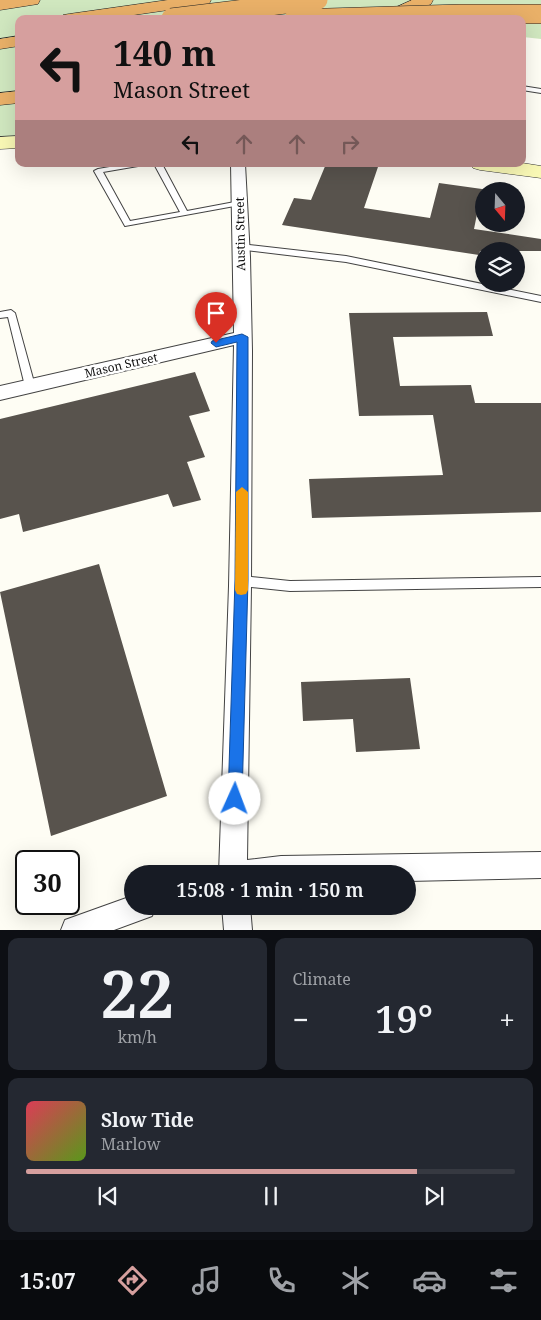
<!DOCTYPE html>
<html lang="en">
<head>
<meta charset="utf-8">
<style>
  body { margin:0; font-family:"Noto Serif",serif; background:#242831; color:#f1f3f6; height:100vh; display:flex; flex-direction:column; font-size:19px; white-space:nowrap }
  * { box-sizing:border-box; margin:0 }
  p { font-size:16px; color:#9ea1a6 }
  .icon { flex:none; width:28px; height:28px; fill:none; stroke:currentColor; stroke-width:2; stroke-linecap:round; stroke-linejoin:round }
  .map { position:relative; height:930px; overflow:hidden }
  .panel { display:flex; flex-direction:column; gap:8px; padding:8px; background:#0d0f14; flex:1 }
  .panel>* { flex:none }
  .guide { position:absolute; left:15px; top:15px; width:511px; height:152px; border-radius:10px; box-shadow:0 5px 20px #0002; background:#d69f9e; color:#111; overflow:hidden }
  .needle { width:32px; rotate:161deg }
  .fabs { position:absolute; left:475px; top:182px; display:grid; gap:10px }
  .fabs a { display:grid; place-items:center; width:50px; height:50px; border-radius:50%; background:#171b24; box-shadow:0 5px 20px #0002; font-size:25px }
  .speed { position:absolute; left:15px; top:850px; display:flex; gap:10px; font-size:25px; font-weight:700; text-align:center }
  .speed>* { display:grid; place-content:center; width:65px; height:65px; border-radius:50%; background:#171b24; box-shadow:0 5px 20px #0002; line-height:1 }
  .speed .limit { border:2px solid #111; border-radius:8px; background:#fff; color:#111 }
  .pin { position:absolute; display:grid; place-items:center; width:42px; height:42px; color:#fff; margin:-51px -21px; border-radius:50% 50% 50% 0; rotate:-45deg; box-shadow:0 0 5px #0007 }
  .pin .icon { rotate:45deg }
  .me { position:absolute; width:55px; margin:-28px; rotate:2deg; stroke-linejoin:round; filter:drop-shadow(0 0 4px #0008) }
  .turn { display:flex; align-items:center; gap:18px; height:105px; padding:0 15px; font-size:22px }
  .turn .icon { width:65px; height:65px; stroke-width:2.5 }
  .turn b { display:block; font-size:35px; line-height:42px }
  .lanes { display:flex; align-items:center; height:48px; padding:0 15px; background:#0003; justify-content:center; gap:25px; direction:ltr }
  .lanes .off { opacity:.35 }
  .big { font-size:38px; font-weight:600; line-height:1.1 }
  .panel .widget { flex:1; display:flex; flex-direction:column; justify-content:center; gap:8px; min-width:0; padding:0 18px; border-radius:10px; background:#242831 }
  .panel .dial { align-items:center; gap:0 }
  .dial b { font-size:65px; line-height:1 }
  .song { display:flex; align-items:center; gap:15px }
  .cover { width:60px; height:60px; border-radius:8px; background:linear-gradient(135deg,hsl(350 70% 55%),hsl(90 70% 35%)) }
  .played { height:5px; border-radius:2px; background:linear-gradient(90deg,#d69f9e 80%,#363941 80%) }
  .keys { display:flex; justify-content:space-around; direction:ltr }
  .heat { display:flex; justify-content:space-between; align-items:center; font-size:28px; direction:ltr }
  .panel .tiles { flex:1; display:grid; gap:8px; grid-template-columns:1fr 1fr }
  .widget:last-child { grid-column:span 2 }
  .trip { position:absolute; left:124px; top:865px; width:292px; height:50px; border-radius:25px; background:#171b24; box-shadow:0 5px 20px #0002; font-weight:600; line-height:50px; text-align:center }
  .tabs { display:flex; height:80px; justify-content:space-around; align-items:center; background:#090b0e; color:#9ea1a6 }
  .tabs .icon { width:35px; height:35px }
  .tabs .active { color:#d69f9e }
  .tabs b { font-size:22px; color:#f1f3f6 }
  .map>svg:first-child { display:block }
</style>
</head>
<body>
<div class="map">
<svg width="541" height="930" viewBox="0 0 541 930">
  <rect width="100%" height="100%" fill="#fefdf4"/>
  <!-- green -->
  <path fill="#d0e7bf" d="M0 0H541V39L523 37 522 19H19V138L0 139Z"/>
  <!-- building -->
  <path fill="#58534d" d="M326 164H379L364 208 430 218 439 183 482 189 474 229 541 239V251H480L479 255 282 225 294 198 311 200Z
    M487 312 493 336 393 337 400 386 471 385 475 403H541V512L312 518 309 479 443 475 433 415 359 416 349 313Z
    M195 372 210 411 189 416 205 457 187 462 201 500 173 507 168 494 23 532 19 514 0 519V419Z
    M99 564 167 796 51 836 0 592Z
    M410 678 420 749 356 752 353 719 303 721 301 682Z"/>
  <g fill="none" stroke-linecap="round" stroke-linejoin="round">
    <defs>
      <path id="service" d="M522 86 541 89V93L522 90Z
        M127 164H142L138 166 103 172 130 221 180 212 154 164H162L187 211 240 201 244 203 240 205 125 226 94 171 98 169Z
        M240 244 346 256 541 296V302L346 262 237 249 236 247Z
        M11 310 15 313 35 386 30 389 25 386 8 317 0 318V312Z
        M242 576 290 581 541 577V587L290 591 242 586 238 584 237 581 238 578Z"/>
      <path id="minor" d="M231 164H245L250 257 252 351 251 586 247 860 281 856 541 852V878L408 881V874H219L229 586 234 345 0 400V386L234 333Z
        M132 896V906H156L152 916 114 930H61L65 920Z
        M222 906H250L252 930H224Z"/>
      <path id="secondary" d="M19 136V148L0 149V137Z
        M522 163 541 166V178L480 170 473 168 470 164Z"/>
      <path id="motorway" d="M0 0H40L38 4 0 10Z
        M168 0H211L209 4 203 5 106 19H61L63 15 69 14Z
        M412 0H433L431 4 399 19H377L379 15Z
        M19 36V46L0 49V39Z
        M19 91V103L0 105V93Z"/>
    </defs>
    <!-- service casing -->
    <use href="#service" stroke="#434343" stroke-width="2"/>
    <!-- minor casing -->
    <use href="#minor" stroke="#434343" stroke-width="2"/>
    <!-- secondary casing -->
    <use href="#secondary" stroke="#323232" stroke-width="1"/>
    <!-- motorway casing -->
    <use href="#motorway" stroke="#212121" stroke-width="1"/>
    <!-- service -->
    <use href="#service" fill="#fff" fill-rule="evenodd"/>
    <!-- minor -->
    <use href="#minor" fill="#fff" fill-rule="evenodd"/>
    <!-- secondary -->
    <use href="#secondary" fill="#f9f8b5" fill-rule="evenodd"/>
    <!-- motorway -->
    <use href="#motorway" fill="#e9b068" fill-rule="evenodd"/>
    <defs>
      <path id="motorway-bridge" d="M171 18 318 0
        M294 19 460 14H541"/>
    </defs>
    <!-- motorway-bridge casing -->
    <use href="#motorway-bridge" stroke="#212121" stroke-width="20" stroke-linecap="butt"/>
    <!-- motorway-bridge -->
    <use href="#motorway-bridge" stroke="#e9b068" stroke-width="19"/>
  </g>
  <!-- route -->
  <path fill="#1a73e8" stroke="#114b97" d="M242 334 248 337V580L242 799 240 804 235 806 230 804 228 799 235 580 237 342 216 347 211 343 212 341Z"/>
  <!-- slow -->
  <path fill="#f59e0b" d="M242 487 248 492V590L246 594 241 595 237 594 235 590 236 492Z"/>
  <g text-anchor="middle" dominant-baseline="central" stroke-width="5" stroke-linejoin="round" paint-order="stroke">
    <!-- street labels -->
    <g font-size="12" fill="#101010" stroke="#fff">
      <text transform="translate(240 234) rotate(-91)">Austin Street</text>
      <text transform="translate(121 365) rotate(-13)">Mason Street</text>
    </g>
  </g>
</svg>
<div class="fabs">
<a><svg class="needle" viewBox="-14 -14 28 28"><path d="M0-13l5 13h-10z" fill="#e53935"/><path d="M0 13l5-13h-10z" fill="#9ea1a6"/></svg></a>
<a><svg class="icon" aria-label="layers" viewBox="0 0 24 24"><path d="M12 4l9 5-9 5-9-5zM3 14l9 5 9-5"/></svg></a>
</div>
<div class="speed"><div class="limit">30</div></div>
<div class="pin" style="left:216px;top:343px;background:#d93025"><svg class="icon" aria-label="arrive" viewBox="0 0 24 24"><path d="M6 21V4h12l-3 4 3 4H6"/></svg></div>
<svg class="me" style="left:235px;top:799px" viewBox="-20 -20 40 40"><circle r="19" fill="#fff"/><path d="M0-13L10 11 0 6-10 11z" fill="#1a73e8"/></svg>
<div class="trip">15:08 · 1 min · 150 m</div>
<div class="guide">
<div class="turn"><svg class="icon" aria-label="left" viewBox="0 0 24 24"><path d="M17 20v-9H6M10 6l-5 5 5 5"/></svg><div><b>140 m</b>Mason Street</div></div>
<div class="lanes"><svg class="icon" aria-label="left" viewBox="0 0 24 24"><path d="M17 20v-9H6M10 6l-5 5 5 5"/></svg><svg class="icon off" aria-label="ahead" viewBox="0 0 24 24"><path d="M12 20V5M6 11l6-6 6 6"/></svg><svg class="icon off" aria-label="ahead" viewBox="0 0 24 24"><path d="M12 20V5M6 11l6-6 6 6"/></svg><svg class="icon off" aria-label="right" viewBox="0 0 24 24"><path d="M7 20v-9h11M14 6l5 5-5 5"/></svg></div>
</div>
</div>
<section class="panel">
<div class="tiles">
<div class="widget dial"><b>22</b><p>km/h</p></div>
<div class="widget"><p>Climate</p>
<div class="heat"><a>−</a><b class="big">19°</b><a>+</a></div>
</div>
<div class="widget">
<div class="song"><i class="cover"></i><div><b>Slow Tide</b><p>Marlow</p></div></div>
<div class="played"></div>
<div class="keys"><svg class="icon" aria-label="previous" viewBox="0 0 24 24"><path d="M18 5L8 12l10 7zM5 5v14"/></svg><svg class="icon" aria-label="pause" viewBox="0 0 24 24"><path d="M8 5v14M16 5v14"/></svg><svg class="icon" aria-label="next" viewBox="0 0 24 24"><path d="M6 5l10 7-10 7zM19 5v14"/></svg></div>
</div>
</div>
</section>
<nav class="tabs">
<b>15:07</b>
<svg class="icon active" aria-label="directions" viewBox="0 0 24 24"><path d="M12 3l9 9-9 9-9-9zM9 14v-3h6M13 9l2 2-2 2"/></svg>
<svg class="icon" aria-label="music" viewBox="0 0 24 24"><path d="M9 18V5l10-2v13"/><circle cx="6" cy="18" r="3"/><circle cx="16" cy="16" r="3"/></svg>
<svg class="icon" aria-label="phone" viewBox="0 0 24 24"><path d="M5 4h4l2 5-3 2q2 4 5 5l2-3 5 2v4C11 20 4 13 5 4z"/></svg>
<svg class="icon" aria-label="climate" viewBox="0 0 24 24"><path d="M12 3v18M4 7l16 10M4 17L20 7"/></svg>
<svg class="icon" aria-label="car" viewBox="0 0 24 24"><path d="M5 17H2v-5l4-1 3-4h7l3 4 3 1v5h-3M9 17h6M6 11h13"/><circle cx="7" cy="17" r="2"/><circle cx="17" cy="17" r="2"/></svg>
<svg class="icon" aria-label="filters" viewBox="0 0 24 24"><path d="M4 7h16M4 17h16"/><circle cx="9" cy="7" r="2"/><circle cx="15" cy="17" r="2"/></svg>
</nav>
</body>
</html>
